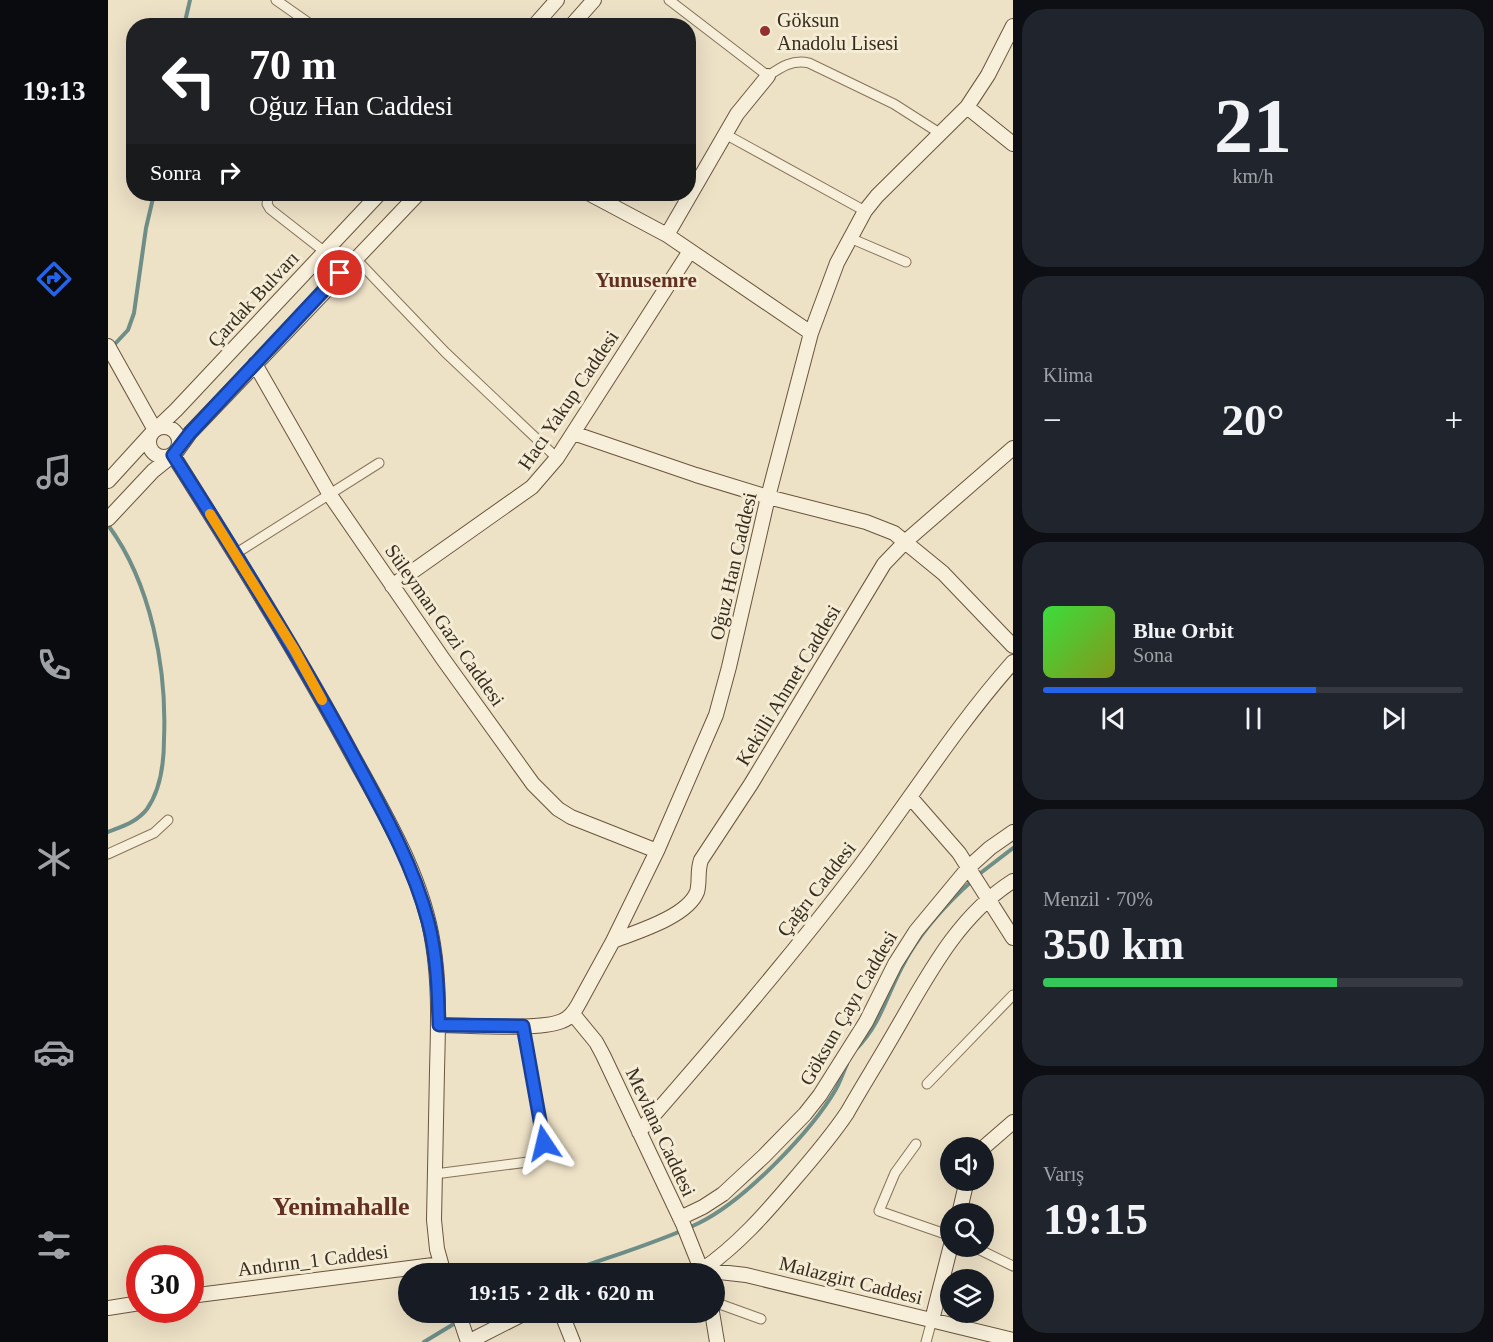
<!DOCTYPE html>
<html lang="tr">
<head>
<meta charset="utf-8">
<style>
  body { margin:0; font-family:Georgia,serif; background:#20242c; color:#f1f3f6; height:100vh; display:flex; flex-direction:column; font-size:22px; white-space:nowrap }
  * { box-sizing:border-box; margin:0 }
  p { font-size:20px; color:#9ea1a6 }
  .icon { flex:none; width:33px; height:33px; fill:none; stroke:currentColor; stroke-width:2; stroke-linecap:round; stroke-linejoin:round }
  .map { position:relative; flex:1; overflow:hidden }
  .side { display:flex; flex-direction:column; gap:9px; padding:9px; background:#0d0f14; width:480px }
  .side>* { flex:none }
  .top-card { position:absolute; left:18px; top:18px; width:570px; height:183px; border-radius:24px; box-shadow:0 6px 24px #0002; background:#202124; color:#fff; overflow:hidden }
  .buttons { position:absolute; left:832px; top:1137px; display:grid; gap:12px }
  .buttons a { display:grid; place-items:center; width:54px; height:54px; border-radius:50%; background:#171b24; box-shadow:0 6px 24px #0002; font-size:30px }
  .speed { position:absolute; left:18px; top:1245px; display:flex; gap:12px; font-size:30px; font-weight:700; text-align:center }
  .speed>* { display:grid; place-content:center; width:78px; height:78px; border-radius:50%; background:#171b24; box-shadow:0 6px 24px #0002; line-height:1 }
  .speed .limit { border:9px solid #d22; background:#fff; color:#111 }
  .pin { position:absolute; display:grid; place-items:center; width:51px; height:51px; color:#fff; margin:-26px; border:3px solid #fff; border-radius:50%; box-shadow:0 2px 6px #0007 }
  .me { position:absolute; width:66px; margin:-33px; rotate:350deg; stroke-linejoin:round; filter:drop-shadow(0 0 4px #0008) }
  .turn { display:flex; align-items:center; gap:21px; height:126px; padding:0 24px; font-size:27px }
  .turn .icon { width:78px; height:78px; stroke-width:2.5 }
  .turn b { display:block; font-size:42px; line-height:51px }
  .then { display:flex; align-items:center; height:57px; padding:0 24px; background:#0003; gap:12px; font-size:22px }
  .big { font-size:45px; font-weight:700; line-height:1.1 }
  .side .widget { flex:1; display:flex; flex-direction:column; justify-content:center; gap:9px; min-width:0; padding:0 21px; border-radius:24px; background:#20242c }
  .side .dial { align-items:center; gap:0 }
  .dial b { font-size:78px; line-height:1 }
  .song { display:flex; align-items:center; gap:18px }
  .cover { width:72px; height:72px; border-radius:9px; background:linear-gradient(135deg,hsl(120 70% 55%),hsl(70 70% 35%)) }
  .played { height:6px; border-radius:3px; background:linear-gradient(90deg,#2563eb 65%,#363941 65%) }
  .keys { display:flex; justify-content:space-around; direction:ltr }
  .heat { display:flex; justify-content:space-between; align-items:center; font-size:33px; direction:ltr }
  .charge { height:9px; border-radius:4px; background:linear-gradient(90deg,#34c759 70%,#363941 0) }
  .trip { position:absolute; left:290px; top:1263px; width:327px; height:60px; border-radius:30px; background:#171b24; box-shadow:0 6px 24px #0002; font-weight:700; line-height:60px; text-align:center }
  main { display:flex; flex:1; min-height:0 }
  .tab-bar { display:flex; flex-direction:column; width:108px; justify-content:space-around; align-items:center; background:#090b0e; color:#9ea1a6 }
  .tab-bar .icon { width:42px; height:42px }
  .tab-bar .on { color:#2563eb }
  .tab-bar b { font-size:27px; color:#f1f3f6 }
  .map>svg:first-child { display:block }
</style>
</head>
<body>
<main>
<nav class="tab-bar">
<b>19:13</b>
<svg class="icon on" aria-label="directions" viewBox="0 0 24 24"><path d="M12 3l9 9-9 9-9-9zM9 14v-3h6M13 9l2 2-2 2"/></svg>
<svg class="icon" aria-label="music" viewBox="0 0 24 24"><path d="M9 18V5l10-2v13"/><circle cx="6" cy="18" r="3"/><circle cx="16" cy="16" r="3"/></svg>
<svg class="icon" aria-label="phone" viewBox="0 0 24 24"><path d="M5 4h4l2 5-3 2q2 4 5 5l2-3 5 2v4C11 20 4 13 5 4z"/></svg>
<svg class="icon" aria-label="climate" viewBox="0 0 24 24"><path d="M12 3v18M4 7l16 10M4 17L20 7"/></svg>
<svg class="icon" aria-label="car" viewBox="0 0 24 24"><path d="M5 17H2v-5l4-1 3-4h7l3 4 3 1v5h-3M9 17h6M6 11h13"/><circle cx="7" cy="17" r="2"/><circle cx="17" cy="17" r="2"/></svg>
<svg class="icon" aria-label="filters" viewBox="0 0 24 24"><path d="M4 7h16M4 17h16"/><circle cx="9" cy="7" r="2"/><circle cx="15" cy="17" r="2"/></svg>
</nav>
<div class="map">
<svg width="905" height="1342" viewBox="0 0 905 1342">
  <rect width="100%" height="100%" fill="#ede1c6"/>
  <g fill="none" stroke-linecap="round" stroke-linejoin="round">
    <!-- stream -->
    <path stroke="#6e8e87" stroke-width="4" d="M76 26 82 0
      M5 346 20 330 26 313 38 228 46 194
      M0 525C43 583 59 668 56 739 56 762 53 789 39 809 29 822 15 826 0 832
      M870 875 905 848
      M749 1048C772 1025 779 995 794 967 810 935 838 904 865 880
      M454 1274C497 1258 550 1243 591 1223 636 1201 703 1132 728 1089 732 1082 735 1073 739 1064
      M356 1318 366 1312
      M316 1342 349 1322"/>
    <defs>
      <path id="street" d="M168 0 205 26
        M561 0 660 76C673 67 685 59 701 63L786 104 833 134
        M617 134 757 211
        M161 194 159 204 162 209 217 252
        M742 238 798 262
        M247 258 337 352 449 458
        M127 554 271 463
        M0 854 46 833 60 820
        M819 1084 905 995
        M808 1144 787 1173 771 1211 843 1236
        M327 1174 420 1162C432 1158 436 1156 436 1143L415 1026
        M864 1246 905 1266
        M606 1302 653 1319
        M818 1342 824 1320"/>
      <path id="secondary" d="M426 26 449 0
        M463 26 486 0
        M859 107 905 144
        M482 194 559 235 703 333
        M559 235 629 114 660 76
        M0 346 47 430 68 410 271 194
        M147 364 222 495 335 659 425 784 450 809 463 817 549 851
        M41 442a15 15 0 1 1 30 0a15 15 0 1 1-30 0Z
        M465 433 588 475 660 497 758 522 786 533 835 573 905 646
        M69 451 82 433 310 194
        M0 481 43 434
        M0 519 45 471 65 455C128 555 190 654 246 758 278 816 315 878 325 944 332 987 330 1028 329 1071 328 1121 327 1170 326 1220L329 1249 336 1274
        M284 586 424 487 449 458 582 251
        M803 798 851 853 905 938
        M505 941C528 932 579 917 589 892 592 882 589 871 593 860L643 784 776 564 798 541 905 448
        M465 1014 488 1042 495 1055 575 1224 595 1274
        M331 1025C359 1025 431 1031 454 1021 462 1018 466 1012 470 1005L505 941 549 851 608 715 621 667 660 497 703 333 729 263 757 211 769 196 859 107 880 75 905 26
        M531 1132C607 1045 682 958 752 866 803 798 849 725 905 662
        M875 1148 905 1122
        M851 1214 859 1180
        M572 1218 595 1207 615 1194 656 1156 697 1114 712 1095 758 1022 787 964 808 931 861 867 882 848 905 832
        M594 1270C630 1245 657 1214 685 1181 704 1159 723 1137 739 1113 755 1085 772 1058 788 1030 820 975 850 916 905 881
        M570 1274 594 1270 638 1275 905 1340
        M82 1296 333 1264
        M0 1308 32 1303
        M350 1312 360 1342
        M453 1312 465 1342
        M604 1312 609 1342
        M824 1320 843 1245
        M360 1342 419 1312"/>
    </defs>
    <!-- street casing -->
    <use href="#street" stroke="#87745c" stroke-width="11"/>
    <!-- secondary casing -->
    <use href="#secondary" stroke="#69553f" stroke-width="16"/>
    <!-- street -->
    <use href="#street" stroke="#f7efd9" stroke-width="9"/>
    <!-- secondary -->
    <use href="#secondary" stroke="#f7efd9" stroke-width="14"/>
  </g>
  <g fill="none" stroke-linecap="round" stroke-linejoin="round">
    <defs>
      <path id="route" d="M232 273 82 433 65 455C127 552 188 650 243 752 272 806 304 861 320 921 329 955 330 990 331 1025L415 1026 436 1143"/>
    </defs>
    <!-- route casing -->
    <use href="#route" stroke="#184099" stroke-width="15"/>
    <!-- route -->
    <use href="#route" stroke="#2563eb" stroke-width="10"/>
    <!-- slow -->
    <path stroke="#f59e0b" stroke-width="10" d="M102 514 186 649 214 700"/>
  </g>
  <!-- markers -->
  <circle fill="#942f2f" stroke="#f4ecd5" stroke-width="2" cx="657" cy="31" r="6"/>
  <g text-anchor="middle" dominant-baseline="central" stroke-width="6" stroke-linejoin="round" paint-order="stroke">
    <!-- poi labels -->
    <g font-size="20" fill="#382c1f" stroke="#f4ecd5" text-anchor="start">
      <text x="669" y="20">Göksun<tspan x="669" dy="23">Anadolu Lisesi</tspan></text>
    </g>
    <!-- street labels -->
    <g font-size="20" fill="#382c1f" stroke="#f4ecd5">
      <text transform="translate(145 299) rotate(-47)">Çardak Bulvarı</text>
      <text transform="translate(460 400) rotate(-56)">Hacı Yakup Caddesi</text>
      <text transform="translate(625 566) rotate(-77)">Oğuz Han Caddesi</text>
      <text transform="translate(337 625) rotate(55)">Süleyman Gazi Caddesi</text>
      <text transform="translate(680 685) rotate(-59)">Kekilli Ahmet Caddesi</text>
      <text transform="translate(708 889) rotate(-52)">Çağrı Caddesi</text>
      <text transform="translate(740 1008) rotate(-60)">Göksun Çayı Caddesi</text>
      <text transform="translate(553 1132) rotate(65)">Mevlana Caddesi</text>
      <text transform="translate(205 1260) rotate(-7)">Andırın_1 Caddesi</text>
      <text transform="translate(743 1280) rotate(14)">Malazgirt Caddesi</text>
    </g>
    <!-- neighbourhood labels -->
    <g font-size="21" font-weight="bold" fill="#632f21" stroke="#f4ecd5">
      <text x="538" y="280">Yunusemre</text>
    </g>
    <!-- district labels -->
    <g font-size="26" font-weight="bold" fill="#632f21" stroke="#f4ecd5">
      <text x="233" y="1206">Yenimahalle</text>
    </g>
  </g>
</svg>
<div class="buttons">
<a><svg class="icon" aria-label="sound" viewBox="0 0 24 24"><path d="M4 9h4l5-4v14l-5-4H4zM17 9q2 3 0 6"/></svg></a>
<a><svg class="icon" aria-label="search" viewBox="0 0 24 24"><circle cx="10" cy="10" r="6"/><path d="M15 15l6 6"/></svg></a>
<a><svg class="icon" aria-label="layers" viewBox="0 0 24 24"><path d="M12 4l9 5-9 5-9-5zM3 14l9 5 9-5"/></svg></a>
</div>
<div class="speed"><div class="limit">30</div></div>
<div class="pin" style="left:232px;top:273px;background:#d93025"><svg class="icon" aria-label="arrive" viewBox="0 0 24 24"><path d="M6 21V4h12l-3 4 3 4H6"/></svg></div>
<svg class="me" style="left:436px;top:1143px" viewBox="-20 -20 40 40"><path d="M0-17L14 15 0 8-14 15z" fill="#2563eb" stroke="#fff" stroke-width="4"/></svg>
<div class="trip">19:15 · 2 dk · 620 m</div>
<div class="top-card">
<div class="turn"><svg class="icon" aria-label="left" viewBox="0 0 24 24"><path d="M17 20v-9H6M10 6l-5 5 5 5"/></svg><div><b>70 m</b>Oğuz Han Caddesi</div></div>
<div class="then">Sonra<svg class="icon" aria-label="right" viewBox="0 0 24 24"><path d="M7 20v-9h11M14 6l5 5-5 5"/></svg></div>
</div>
</div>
<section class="side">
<div class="widget dial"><b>21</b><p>km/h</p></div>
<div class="widget"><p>Klima</p>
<div class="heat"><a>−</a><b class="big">20°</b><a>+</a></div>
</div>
<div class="widget">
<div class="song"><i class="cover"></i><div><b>Blue Orbit</b><p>Sona</p></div></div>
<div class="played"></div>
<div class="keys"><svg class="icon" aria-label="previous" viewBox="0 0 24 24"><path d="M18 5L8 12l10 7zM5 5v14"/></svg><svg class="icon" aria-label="pause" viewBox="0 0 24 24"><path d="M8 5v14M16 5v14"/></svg><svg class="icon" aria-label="next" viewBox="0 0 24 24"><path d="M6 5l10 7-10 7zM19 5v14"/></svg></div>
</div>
<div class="widget"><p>Menzil · 70%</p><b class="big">350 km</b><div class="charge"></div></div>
<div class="widget"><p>Varış</p><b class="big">19:15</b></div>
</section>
</main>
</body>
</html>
